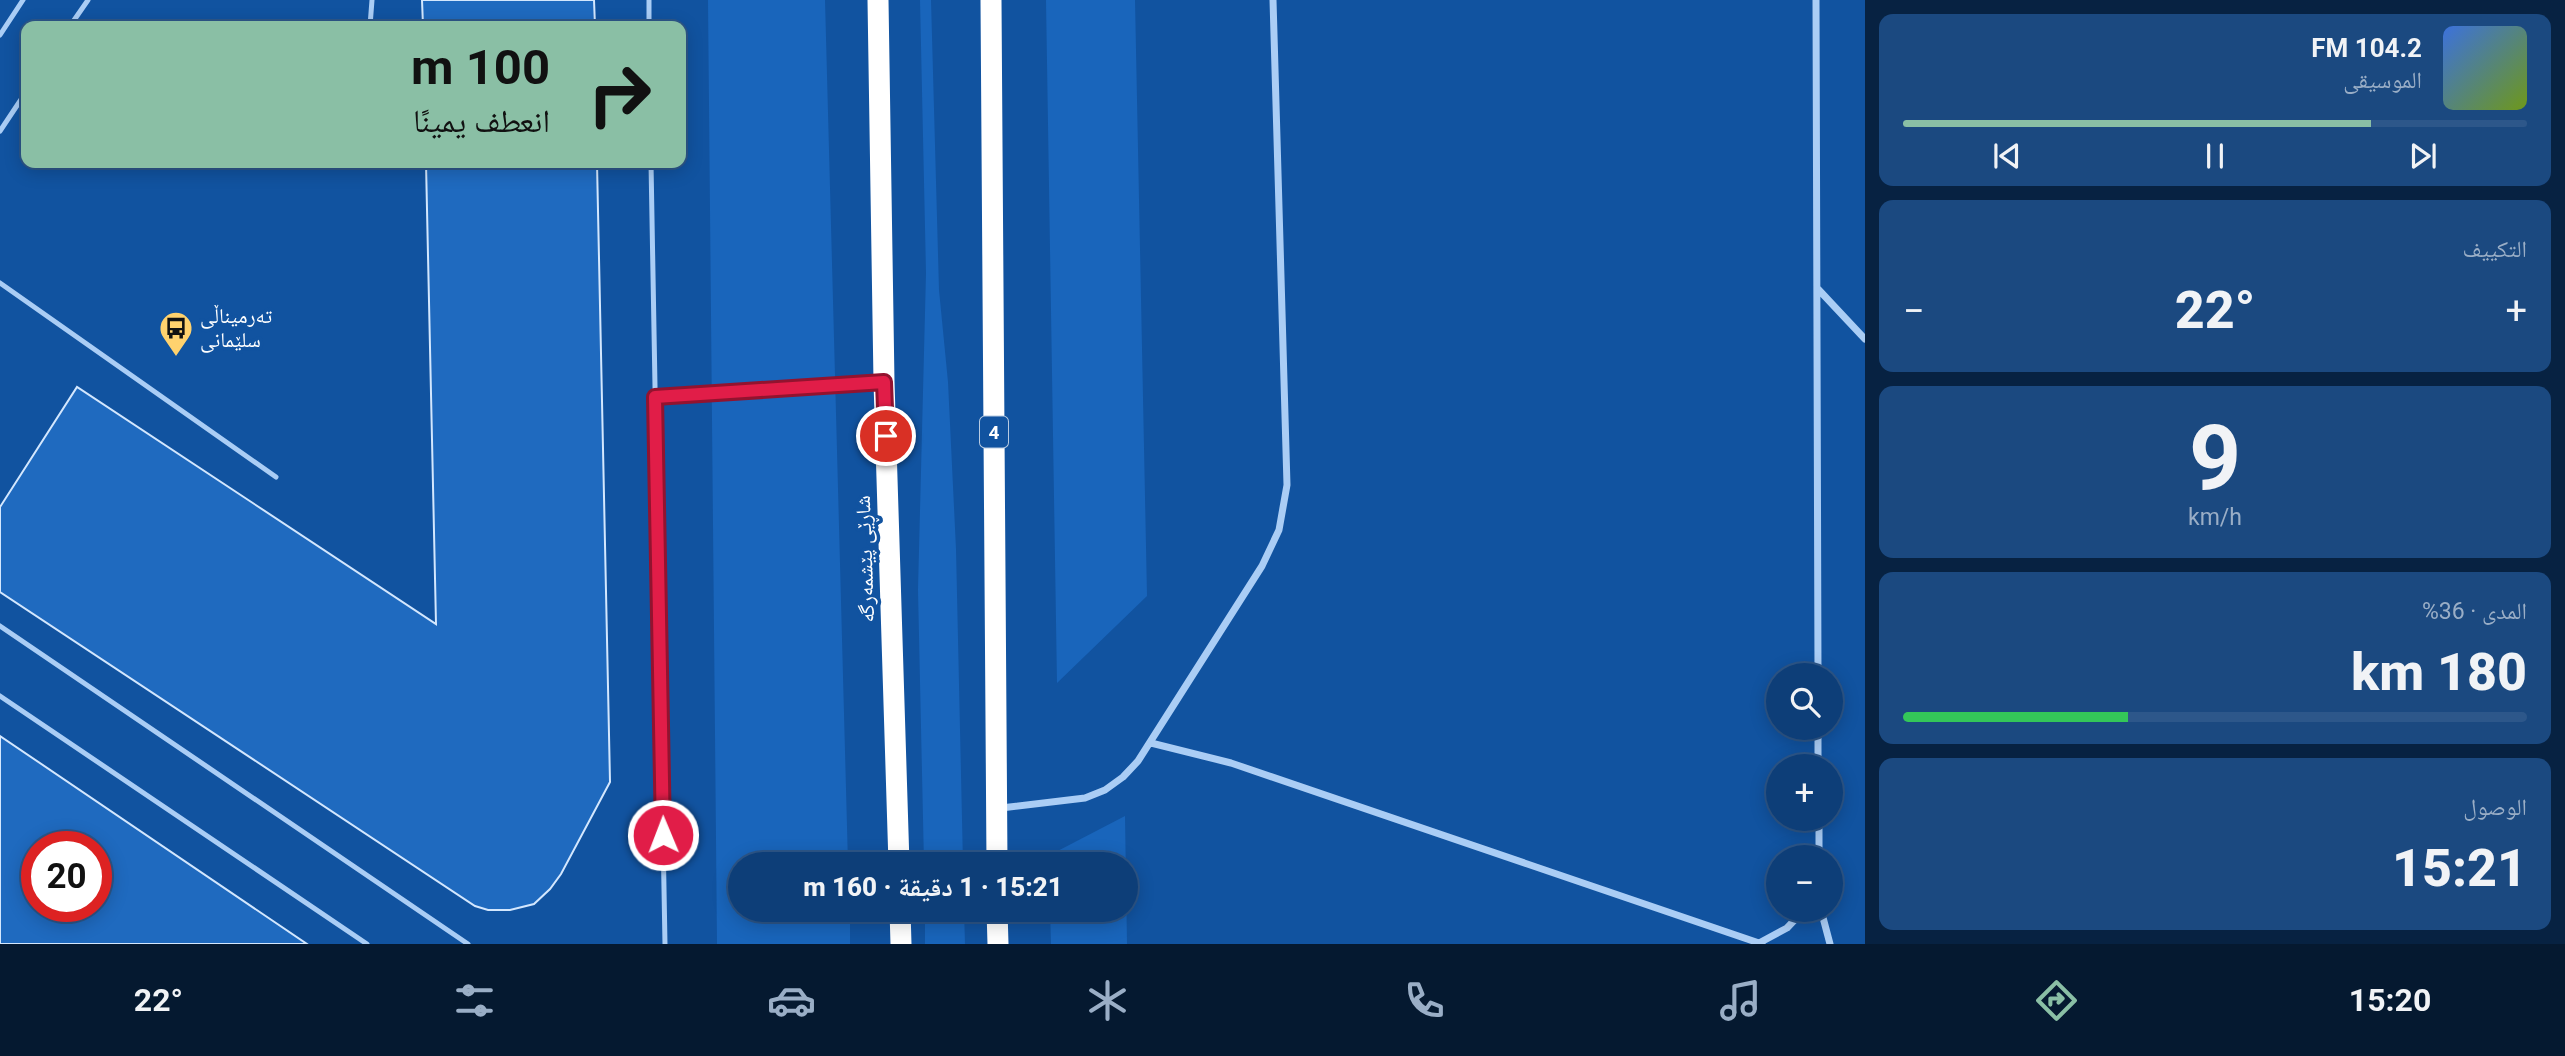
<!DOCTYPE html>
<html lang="ar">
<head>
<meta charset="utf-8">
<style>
  body { margin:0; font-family:Roboto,"Noto Naskh Arabic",sans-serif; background:#1b4980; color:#f1f3f6; direction:rtl; height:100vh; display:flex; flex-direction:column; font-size:26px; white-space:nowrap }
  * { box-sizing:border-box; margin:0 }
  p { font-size:23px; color:#9aaec6 }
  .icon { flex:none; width:38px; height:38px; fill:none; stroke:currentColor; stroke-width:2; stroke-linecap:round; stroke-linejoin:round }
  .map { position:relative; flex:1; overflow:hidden; direction:ltr }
  .drawer { display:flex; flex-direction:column; gap:14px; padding:14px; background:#072242; width:700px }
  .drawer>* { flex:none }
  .guide { position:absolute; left:21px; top:21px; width:665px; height:147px; border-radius:14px; box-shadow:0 4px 18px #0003,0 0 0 2px #2d578a; direction:rtl; background:#8abfa5; color:#111; overflow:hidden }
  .tools { position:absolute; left:1766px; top:663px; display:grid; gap:14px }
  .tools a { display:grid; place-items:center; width:77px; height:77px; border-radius:50%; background:#0d3e78; box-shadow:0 4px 18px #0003,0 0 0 2px #2d578a; font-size:35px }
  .speed { position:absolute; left:21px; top:831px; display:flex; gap:14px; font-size:35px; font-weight:700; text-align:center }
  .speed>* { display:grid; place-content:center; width:91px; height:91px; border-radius:50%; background:#0d3e78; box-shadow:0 4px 18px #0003,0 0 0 2px #2d578a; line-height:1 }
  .speed .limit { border:10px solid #d22; background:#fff; color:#111 }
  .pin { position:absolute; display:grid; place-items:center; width:60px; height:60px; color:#fff; margin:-30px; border:4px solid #fff; border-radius:50%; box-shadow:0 2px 7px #0007 }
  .me { position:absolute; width:77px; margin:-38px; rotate:359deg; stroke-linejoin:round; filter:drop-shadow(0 0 5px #0008) }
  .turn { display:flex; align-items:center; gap:24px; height:147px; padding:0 21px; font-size:32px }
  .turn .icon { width:91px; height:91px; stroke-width:2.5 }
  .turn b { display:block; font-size:49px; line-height:60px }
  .big { font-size:52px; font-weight:800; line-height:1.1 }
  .drawer .widget { flex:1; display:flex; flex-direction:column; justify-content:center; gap:10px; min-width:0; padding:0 24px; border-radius:14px; background:#1b4980 }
  .drawer .dial { align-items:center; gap:0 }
  .dial b { font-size:91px; line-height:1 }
  .song { display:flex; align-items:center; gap:21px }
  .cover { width:84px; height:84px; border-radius:10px; background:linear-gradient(135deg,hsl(220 70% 55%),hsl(80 70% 35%)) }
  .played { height:7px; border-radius:4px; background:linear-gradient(90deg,#8abfa5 75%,#2d578a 75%) }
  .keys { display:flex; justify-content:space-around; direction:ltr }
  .heat { display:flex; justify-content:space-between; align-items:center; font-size:38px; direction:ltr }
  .charge { height:10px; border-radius:5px; background:linear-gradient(90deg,#34c759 36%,#2d578a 0) }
  .trip { position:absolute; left:728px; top:852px; width:410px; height:70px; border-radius:35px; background:#0d3e78; box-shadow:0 4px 18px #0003,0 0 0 2px #2d578a; font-weight:800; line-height:70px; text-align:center; direction:rtl }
  .menu { display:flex; height:112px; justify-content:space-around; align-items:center; background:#051930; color:#9aaec6 }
  .menu .icon { width:49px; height:49px }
  .menu .current { color:#8abfa5 }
  .menu b { font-size:32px; color:#f1f3f6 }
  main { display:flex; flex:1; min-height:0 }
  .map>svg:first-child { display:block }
</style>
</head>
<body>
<main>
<section class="drawer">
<div class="widget">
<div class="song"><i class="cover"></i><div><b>104.2 FM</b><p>الموسيقى</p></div></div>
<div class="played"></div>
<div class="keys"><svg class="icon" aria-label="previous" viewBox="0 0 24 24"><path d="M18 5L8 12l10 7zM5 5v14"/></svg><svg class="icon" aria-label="pause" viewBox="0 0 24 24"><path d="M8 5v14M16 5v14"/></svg><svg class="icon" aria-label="next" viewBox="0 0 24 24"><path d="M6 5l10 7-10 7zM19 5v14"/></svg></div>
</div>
<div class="widget"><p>التكييف</p>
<div class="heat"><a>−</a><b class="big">22°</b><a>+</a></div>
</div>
<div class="widget dial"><b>9</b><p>km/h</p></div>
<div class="widget"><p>المدى · 36%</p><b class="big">180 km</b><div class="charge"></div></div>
<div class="widget"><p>الوصول</p><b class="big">15:21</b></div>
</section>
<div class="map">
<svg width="1865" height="944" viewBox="0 0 1865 944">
  <rect width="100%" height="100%" fill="#1153a0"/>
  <!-- green -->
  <path fill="#1965bb" d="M708 0H825L848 864H740V910H850V944H717Z
    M920 0H931L939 290 948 382 956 549 963 864H924L918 590 926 273Z
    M1046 0H1135L1147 596 1057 683Z
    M1125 816 1127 944H1051L1050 910H1125V864H1048V856Z
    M925 910H964L965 944H925Z"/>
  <!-- building -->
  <path fill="#1f6abf" stroke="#d3e7fe" stroke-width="2" fill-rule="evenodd" d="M422 0H594L595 26H423Z
    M426 163H597L610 782 561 874 550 889 534 904 510 910H488L475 906 0 592V507L77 387 436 624Z
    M0 736 307 944H0ZM37 847H96V906H37Z"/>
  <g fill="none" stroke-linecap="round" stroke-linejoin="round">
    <!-- lane -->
    <path stroke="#aacdf5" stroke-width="5" d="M649 0V26
      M70 26 88 0
      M370 26 372 0
      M0 35 23 0
      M0 131 26 92
      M651 163 665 944
      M0 283 276 477
      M655 397 878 382
      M0 626 468 944
      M0 696 367 944"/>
    <!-- street -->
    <path stroke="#aacdf5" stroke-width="7" d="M1816 0 1818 676
      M1818 289 1865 339
      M1818 728V766
      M1151 743 1231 763 1762 944
      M1001 808 1085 798 1105 790 1123 777 1138 761 1262 566 1279 530 1287 485 1273 0
      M1819 819V858
      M1821 910 1830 944
      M1759 943 1787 928 1804 910"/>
    <!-- highway -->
    <path stroke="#fff" stroke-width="21" d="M878 0 884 382 899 864
      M991 0 997 864
      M900 910 901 944
      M997 910 998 944"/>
  </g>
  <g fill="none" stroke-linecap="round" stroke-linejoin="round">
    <defs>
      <path id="route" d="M663 835 655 397 884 382 886 436"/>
    </defs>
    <!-- route casing -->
    <use href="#route" stroke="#92132f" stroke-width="18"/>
    <!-- route -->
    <use href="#route" stroke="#e11d48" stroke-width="12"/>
  </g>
  <!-- icons -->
  <defs>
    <symbol id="bus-pin" viewBox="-11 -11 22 30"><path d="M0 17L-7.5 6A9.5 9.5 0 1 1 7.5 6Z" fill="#ffd26e" stroke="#1153a0"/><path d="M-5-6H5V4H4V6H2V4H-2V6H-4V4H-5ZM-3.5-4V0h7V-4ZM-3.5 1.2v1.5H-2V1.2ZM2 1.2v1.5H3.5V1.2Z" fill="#111"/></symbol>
  </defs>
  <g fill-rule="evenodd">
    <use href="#bus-pin" x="157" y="309" width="38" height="52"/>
  </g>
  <g text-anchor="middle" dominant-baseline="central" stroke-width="7" stroke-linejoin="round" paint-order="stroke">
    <!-- shield labels -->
    <rect fill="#1153a0" stroke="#b8cbe2" stroke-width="2" x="980" y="416.5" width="28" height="31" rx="5"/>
    <g font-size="19" font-weight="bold" fill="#fff">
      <text x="994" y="432">4</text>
    </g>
    <!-- poi labels -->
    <g font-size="21" fill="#fff" stroke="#1153a0" text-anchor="start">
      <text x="200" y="316">تەرمیناڵی<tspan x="200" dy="24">سلێمانی</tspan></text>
    </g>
    <!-- street labels -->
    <g font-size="21" fill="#fff" stroke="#1153a0">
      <text transform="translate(865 559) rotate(-92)">شاڕێی پێشمەرگە</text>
    </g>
  </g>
</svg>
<div class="tools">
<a><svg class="icon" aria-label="search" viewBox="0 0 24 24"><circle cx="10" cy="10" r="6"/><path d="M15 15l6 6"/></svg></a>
<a>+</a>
<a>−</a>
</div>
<div class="speed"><div class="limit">20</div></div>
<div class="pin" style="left:886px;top:436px;background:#d93025"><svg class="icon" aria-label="arrive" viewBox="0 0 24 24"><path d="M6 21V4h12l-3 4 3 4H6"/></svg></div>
<svg class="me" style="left:663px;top:835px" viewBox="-20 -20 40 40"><circle r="17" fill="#e11d48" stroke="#fff" stroke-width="3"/><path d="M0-11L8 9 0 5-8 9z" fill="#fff"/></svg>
<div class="trip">15:21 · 1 دقيقة · 160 m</div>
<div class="guide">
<div class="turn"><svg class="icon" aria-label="right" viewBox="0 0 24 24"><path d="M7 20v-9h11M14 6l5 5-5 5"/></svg><div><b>100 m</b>انعطف يمينًا</div></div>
</div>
</div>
</main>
<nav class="menu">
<b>15:20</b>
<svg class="icon current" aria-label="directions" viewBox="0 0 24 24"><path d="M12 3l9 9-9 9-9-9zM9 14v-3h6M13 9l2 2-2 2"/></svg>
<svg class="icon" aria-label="music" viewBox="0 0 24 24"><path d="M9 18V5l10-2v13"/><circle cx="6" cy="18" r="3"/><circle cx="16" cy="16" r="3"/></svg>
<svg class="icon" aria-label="phone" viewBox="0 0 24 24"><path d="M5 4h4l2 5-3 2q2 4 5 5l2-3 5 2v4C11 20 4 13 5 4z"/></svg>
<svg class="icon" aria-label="climate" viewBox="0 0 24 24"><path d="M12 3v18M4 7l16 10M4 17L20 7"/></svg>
<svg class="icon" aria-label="car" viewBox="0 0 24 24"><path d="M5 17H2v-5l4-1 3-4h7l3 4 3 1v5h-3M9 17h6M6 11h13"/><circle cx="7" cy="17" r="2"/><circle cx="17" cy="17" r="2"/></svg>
<svg class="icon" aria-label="filters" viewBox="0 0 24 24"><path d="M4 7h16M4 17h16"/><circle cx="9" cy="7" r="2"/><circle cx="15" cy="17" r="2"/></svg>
<b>22°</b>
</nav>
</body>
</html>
